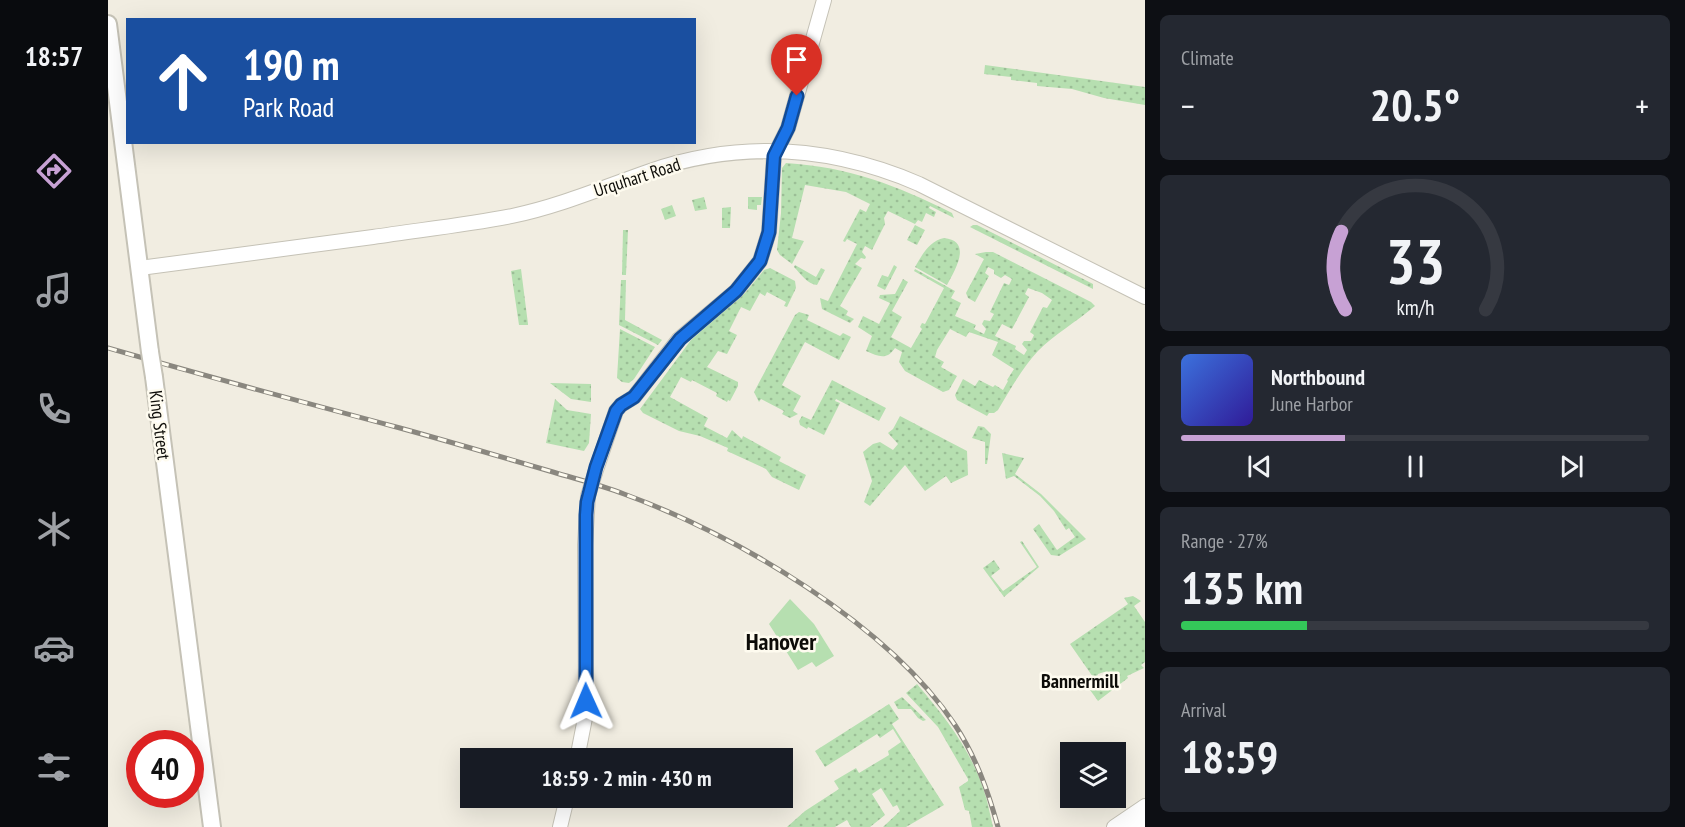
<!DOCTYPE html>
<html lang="en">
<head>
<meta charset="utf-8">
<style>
  body { margin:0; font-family:"PT Sans Narrow",sans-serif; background:#242831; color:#f1f3f6; height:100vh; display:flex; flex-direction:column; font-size:22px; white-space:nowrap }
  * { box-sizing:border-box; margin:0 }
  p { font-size:20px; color:#9ea1a6 }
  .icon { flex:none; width:33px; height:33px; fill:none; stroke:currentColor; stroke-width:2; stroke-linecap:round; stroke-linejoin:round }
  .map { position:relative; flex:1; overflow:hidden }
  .drawer { display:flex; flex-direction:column; gap:15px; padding:15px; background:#0d0f14; width:540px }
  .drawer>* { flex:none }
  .banner { position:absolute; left:18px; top:18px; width:570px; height:126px; border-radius:0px; box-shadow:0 6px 24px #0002; background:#1a4fa0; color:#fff; overflow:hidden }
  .fabs { position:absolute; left:952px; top:742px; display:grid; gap:12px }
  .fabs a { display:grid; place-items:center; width:66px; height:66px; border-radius:0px; background:#171b24; box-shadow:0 6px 24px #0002; font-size:30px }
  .speed { position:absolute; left:18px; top:730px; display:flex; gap:12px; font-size:30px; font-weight:700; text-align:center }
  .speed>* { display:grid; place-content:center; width:78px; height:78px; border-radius:50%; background:#171b24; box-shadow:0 6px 24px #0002; line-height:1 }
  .speed .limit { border:9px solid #d22; background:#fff; color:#111 }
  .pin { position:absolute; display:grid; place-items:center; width:51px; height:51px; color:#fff; margin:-62px -26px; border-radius:50% 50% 50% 0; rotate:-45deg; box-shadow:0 0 6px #0007 }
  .pin .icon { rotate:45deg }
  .me { position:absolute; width:66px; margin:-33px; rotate:359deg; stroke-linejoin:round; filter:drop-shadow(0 0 4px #0008) }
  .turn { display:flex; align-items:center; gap:21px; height:126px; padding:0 18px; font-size:27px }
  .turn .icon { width:78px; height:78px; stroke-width:2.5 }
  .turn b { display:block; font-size:42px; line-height:51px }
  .big { font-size:45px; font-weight:700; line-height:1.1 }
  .drawer .tile { flex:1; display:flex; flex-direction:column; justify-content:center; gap:9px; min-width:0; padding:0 21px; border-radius:9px; background:#242831 }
  .drawer .dial { align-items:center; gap:0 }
  .dial svg { height:156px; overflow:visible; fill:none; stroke:#363941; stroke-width:7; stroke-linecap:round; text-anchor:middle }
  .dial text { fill:#f1f3f6; stroke:none }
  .song { display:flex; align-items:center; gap:18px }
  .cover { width:72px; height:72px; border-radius:9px; background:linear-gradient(135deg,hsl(220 70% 55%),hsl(250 70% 35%)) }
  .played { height:6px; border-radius:3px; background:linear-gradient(90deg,#c7a1d4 35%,#363941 35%) }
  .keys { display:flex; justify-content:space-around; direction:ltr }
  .heat { display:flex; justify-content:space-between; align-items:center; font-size:33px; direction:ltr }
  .charge { height:9px; border-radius:4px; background:linear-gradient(90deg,#34c759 27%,#363941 0) }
  .trip { position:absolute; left:352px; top:748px; width:333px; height:60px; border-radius:0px; background:#171b24; box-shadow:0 6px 24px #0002; font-weight:700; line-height:60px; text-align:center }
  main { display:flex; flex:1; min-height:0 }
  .tab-bar { display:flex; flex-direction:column; width:108px; justify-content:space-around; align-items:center; background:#090b0e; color:#9ea1a6 }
  .tab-bar .icon { width:42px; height:42px }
  .tab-bar .selected { color:#c7a1d4 }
  .tab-bar b { font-size:27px; color:#f1f3f6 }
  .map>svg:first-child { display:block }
</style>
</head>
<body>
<main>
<nav class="tab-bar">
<b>18:57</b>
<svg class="icon selected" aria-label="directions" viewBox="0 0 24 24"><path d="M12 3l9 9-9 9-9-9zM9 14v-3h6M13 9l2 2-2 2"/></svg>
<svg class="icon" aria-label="music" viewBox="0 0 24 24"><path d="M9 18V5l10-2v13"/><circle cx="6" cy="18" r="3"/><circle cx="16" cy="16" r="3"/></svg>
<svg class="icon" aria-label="phone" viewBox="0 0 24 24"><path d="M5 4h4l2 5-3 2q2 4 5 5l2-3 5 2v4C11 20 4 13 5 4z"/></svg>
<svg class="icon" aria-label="climate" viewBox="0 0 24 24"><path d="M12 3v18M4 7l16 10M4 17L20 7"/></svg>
<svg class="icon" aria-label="car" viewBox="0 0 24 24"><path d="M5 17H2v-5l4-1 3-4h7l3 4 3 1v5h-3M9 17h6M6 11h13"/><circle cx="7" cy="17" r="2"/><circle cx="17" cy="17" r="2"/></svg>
<svg class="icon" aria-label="filters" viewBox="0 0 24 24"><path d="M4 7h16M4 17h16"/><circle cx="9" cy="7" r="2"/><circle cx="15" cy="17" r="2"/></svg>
</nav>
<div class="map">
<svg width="1037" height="827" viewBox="0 0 1037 827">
  <defs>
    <pattern id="grass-dots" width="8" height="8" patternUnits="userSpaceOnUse" patternTransform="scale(1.5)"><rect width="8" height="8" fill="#b6dfb0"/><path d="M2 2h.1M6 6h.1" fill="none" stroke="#9bbe96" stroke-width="1.8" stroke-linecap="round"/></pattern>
  </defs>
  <rect width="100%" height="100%" fill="#f1ede1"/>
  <!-- grass -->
  <path fill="url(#grass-dots)" fill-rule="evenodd" d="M877 65 1037 87V105L996 98 964 89 929 86V83L903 80V77L876 74Z
    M678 163C741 167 788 185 844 213L846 218 822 206 821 208 828 212 826 217 818 213 814 222 810 220 807 224 780 211 776 218 777 224 764 250 757 246 754 252 758 257 757 259 753 258 747 264 754 268 732 306 740 311 738 315 746 319 742 323 714 309 712 298 720 301 749 244 739 239 737 242 735 241 752 209 758 212 762 204 738 192 697 185 684 238 696 241 684 264 672 255 669 250 673 213 674 168Z
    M596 197 599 209 587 211 584 200Z
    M640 197H654L653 205H649V210L640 209Z
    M564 205 568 216 557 220 553 209Z
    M623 207 622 228H614V208Z
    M807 225 817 230 809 245 799 240Z
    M865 225H869L985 284V289L862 227Z
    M515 230H520L518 275H514Z
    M836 238C865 241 847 270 839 285L807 267C814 255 821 241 836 238Z
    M878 252H885L983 302 987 306C968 322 947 334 930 351 914 368 902 390 890 410L886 413H881L879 416 849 400 847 395 855 379 867 386 871 380 885 387 887 385 895 390 900 381 899 380 906 369 884 355 890 342 861 332 858 337 842 329 829 350 827 357 836 362 833 367 849 376 841 390 835 392 797 371 791 362 794 352 787 348C779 360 771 357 758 351L764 336 750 327 755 316 771 324 782 303 771 298 772 295 787 294 795 279 800 282 784 311 794 317 783 337 803 348 814 329 812 327 814 323 817 324 836 288 806 271 807 269 847 291 843 298 853 303 847 316 868 325 866 329 876 334 878 329 874 324 876 320 882 321 886 314 882 312 896 283 901 285 904 279 897 275 893 278 886 274V270L880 267 877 273 881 276 867 302 860 298 858 293 876 259 867 254ZM920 288 934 293 944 300 939 308 935 307 922 332 926 335 923 341H916L914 344 919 350 916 355 907 349 908 346 887 336 894 324 904 329 921 297 917 294Z
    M687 265 708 277 713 268 717 270 709 285C699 284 693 274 686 267Z
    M786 265 789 267 777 290 769 286 774 275 780 277Z
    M662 268 687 281 688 288 679 307 676 306 678 302 659 292 657 296 652 293 642 311 633 307 621 331 629 335 619 354 610 351 599 367 630 382V386L622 401 620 400 619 402 608 396 609 393 584 380 583 382 573 377 562 397 600 418 596 426 619 438 624 430 634 439 635 436 673 457 671 461 698 475 691 490 664 477 658 469 619 451 620 448 592 436 571 431 535 413 532 409 583 340 638 292 656 270Z
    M413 269 420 324V325H411L403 271Z
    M513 280H518L517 320 554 340 550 345 511 325Z
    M691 312 701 315 699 320 732 336 735 333 743 337 731 360 697 342 674 385 693 396 685 411 690 414 682 418 674 414 676 411 653 399 651 402 646 392 687 315Z
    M512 329 547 347 526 379 521 383 514 382 509 378Z
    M724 380 778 408 771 421 728 399 727 401 732 403 716 435 700 427 699 429 692 425 691 421 694 416 703 420Z
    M442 383 483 384V402L463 399Z
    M447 399 459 410 483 414 481 443 476 451 438 443Z
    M792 416 859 451 860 475 843 483 838 476 817 491 797 465 762 506 756 502 764 481 755 452 765 444 772 442 785 450 790 444 780 433 785 429Z
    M870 426 876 427 883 434 879 464H877V442L864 438Z
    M894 453 916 458 907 474 933 494 978 539 951 556 943 555 925 529 931 524 949 550 967 537 961 528 958 530 946 511 932 496 906 476 898 479Z
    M914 541 931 567 896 597 875 568 886 560 892 569 883 576 895 591 929 567 912 542Z
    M1025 596 1033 601 1026 606 1037 622V662L1033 665 1036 668 1019 676 1020 678 990 701 977 683 985 677 962 644 1020 604 1016 598ZM996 672 1002 674 1005 682 1003 687 998 690 991 688 987 682 990 674Z
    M809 684C837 717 863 750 876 791 880 802 882 815 885 827H864L861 811 857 810 851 787 860 781V779L830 727 798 693Z
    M794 697 818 720 815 721 810 718 803 709H790L786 702Z
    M781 704 791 719 784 724 836 805 798 827H775L792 811 789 805 785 807 773 788 764 794 777 815 762 827H743L739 820 727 827H679L697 811 731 789 726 781 748 768 751 773 781 755 780 751 793 742 785 729 772 738 769 734 717 767 707 751Z"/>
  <!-- park -->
  <path fill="#b6dfb0" d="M682 599 706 624 726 656 708 667 704 662 690 670 661 624Z"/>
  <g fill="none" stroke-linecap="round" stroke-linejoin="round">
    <defs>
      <path id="tertiary" d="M32 268C109 258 187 248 265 237 311 230 358 225 404 216 452 206 496 187 542 171 633 140 723 146 811 184L1037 297
        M487 473 508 411 513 405 526 397 571 339 628 291 652 261 661 232 666 156 680 128 716 0
        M469 759 478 713 477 545 480 496
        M452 827 459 798
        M1006 827 1037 806
        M1026 827 1037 820"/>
      <path id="primary" d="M0 24 42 352
        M46 377 104 827"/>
    </defs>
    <!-- tertiary casing -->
    <use href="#tertiary" stroke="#c5c2b6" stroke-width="16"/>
    <!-- primary casing -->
    <use href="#primary" stroke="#c5c2b6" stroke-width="20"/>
    <!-- tertiary -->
    <use href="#tertiary" stroke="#fff" stroke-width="14"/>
    <!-- primary -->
    <use href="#primary" stroke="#fff" stroke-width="16"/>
    <defs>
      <path id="rail" d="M0 348C97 376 194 402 292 428 343 442 394 457 445 472 468 479 493 485 516 494 628 535 780 624 847 725 868 757 880 791 890 827"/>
    </defs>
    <!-- rail casing -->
    <use href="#rail" stroke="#8a877f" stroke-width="5"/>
    <!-- rail -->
    <use href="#rail" stroke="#fefbef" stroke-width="3" stroke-dasharray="9" stroke-linecap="butt"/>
    <defs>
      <path id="tertiary-bridge" d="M480 496 487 473"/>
      <path id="primary-bridge" d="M42 352 46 377"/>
    </defs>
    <!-- tertiary-bridge casing -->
    <use href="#tertiary-bridge" stroke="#c5c2b6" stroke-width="16" stroke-linecap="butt"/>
    <!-- primary-bridge casing -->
    <use href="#primary-bridge" stroke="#c5c2b6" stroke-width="20" stroke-linecap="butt"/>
    <!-- tertiary-bridge -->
    <use href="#tertiary-bridge" stroke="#fff" stroke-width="14"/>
    <!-- primary-bridge -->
    <use href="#primary-bridge" stroke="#fff" stroke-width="16"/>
  </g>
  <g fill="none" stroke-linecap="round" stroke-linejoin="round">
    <defs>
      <path id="route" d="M478 701V515L479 502 488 467 508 411 513 405 526 397 572 339 628 291 652 261 661 232 666 156 680 128 689 96"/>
    </defs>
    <!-- route casing -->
    <use href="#route" stroke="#114b97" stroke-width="15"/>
    <!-- route -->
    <use href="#route" stroke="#1a73e8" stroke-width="10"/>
  </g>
  <g text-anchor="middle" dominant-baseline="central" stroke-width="5" stroke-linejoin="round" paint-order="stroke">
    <!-- street labels -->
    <g font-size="18" fill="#0d0c08" stroke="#fefbef">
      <text transform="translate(529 177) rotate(-18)">Urquhart Road</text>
      <text transform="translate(52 425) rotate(83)">King Street</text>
    </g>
    <!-- neighbourhood labels -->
    <g font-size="20" font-weight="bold" fill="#0d0c08" stroke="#fefbef">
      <text x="972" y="681">Bannermill</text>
    </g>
    <!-- district labels -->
    <g font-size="24" font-weight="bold" fill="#0d0c08" stroke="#fefbef">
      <text x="673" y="641">Hanover</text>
    </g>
  </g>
</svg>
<div class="fabs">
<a><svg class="icon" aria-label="layers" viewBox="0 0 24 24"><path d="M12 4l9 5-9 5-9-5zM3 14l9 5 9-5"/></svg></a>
</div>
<div class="speed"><div class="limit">40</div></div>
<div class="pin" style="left:689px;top:96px;background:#d93025"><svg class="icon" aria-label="arrive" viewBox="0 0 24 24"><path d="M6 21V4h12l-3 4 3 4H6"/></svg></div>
<svg class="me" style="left:478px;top:701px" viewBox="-20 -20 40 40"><path d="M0-17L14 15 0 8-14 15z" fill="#1a73e8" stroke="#fff" stroke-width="4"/></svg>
<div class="trip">18:59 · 2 min · 430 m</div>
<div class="banner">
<div class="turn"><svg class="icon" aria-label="ahead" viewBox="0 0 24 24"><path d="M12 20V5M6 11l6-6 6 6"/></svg><div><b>190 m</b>Park Road</div></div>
</div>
</div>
<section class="drawer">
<div class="tile"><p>Climate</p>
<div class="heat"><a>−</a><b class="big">20.5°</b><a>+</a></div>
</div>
<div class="tile dial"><svg viewBox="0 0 100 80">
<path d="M14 69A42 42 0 1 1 86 69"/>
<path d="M14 69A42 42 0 0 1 12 29" stroke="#c7a1d4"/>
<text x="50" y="56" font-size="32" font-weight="700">33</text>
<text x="50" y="72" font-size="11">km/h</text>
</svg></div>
<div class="tile">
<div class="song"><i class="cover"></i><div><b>Northbound</b><p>June Harbor</p></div></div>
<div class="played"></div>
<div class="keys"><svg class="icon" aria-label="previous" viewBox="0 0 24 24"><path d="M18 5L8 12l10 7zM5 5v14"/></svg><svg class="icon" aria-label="pause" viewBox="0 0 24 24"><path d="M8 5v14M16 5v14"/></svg><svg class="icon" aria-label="next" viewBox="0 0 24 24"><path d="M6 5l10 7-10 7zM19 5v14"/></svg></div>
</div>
<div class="tile"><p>Range · 27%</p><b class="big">135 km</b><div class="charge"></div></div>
<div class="tile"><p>Arrival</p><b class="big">18:59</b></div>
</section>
</main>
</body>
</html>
